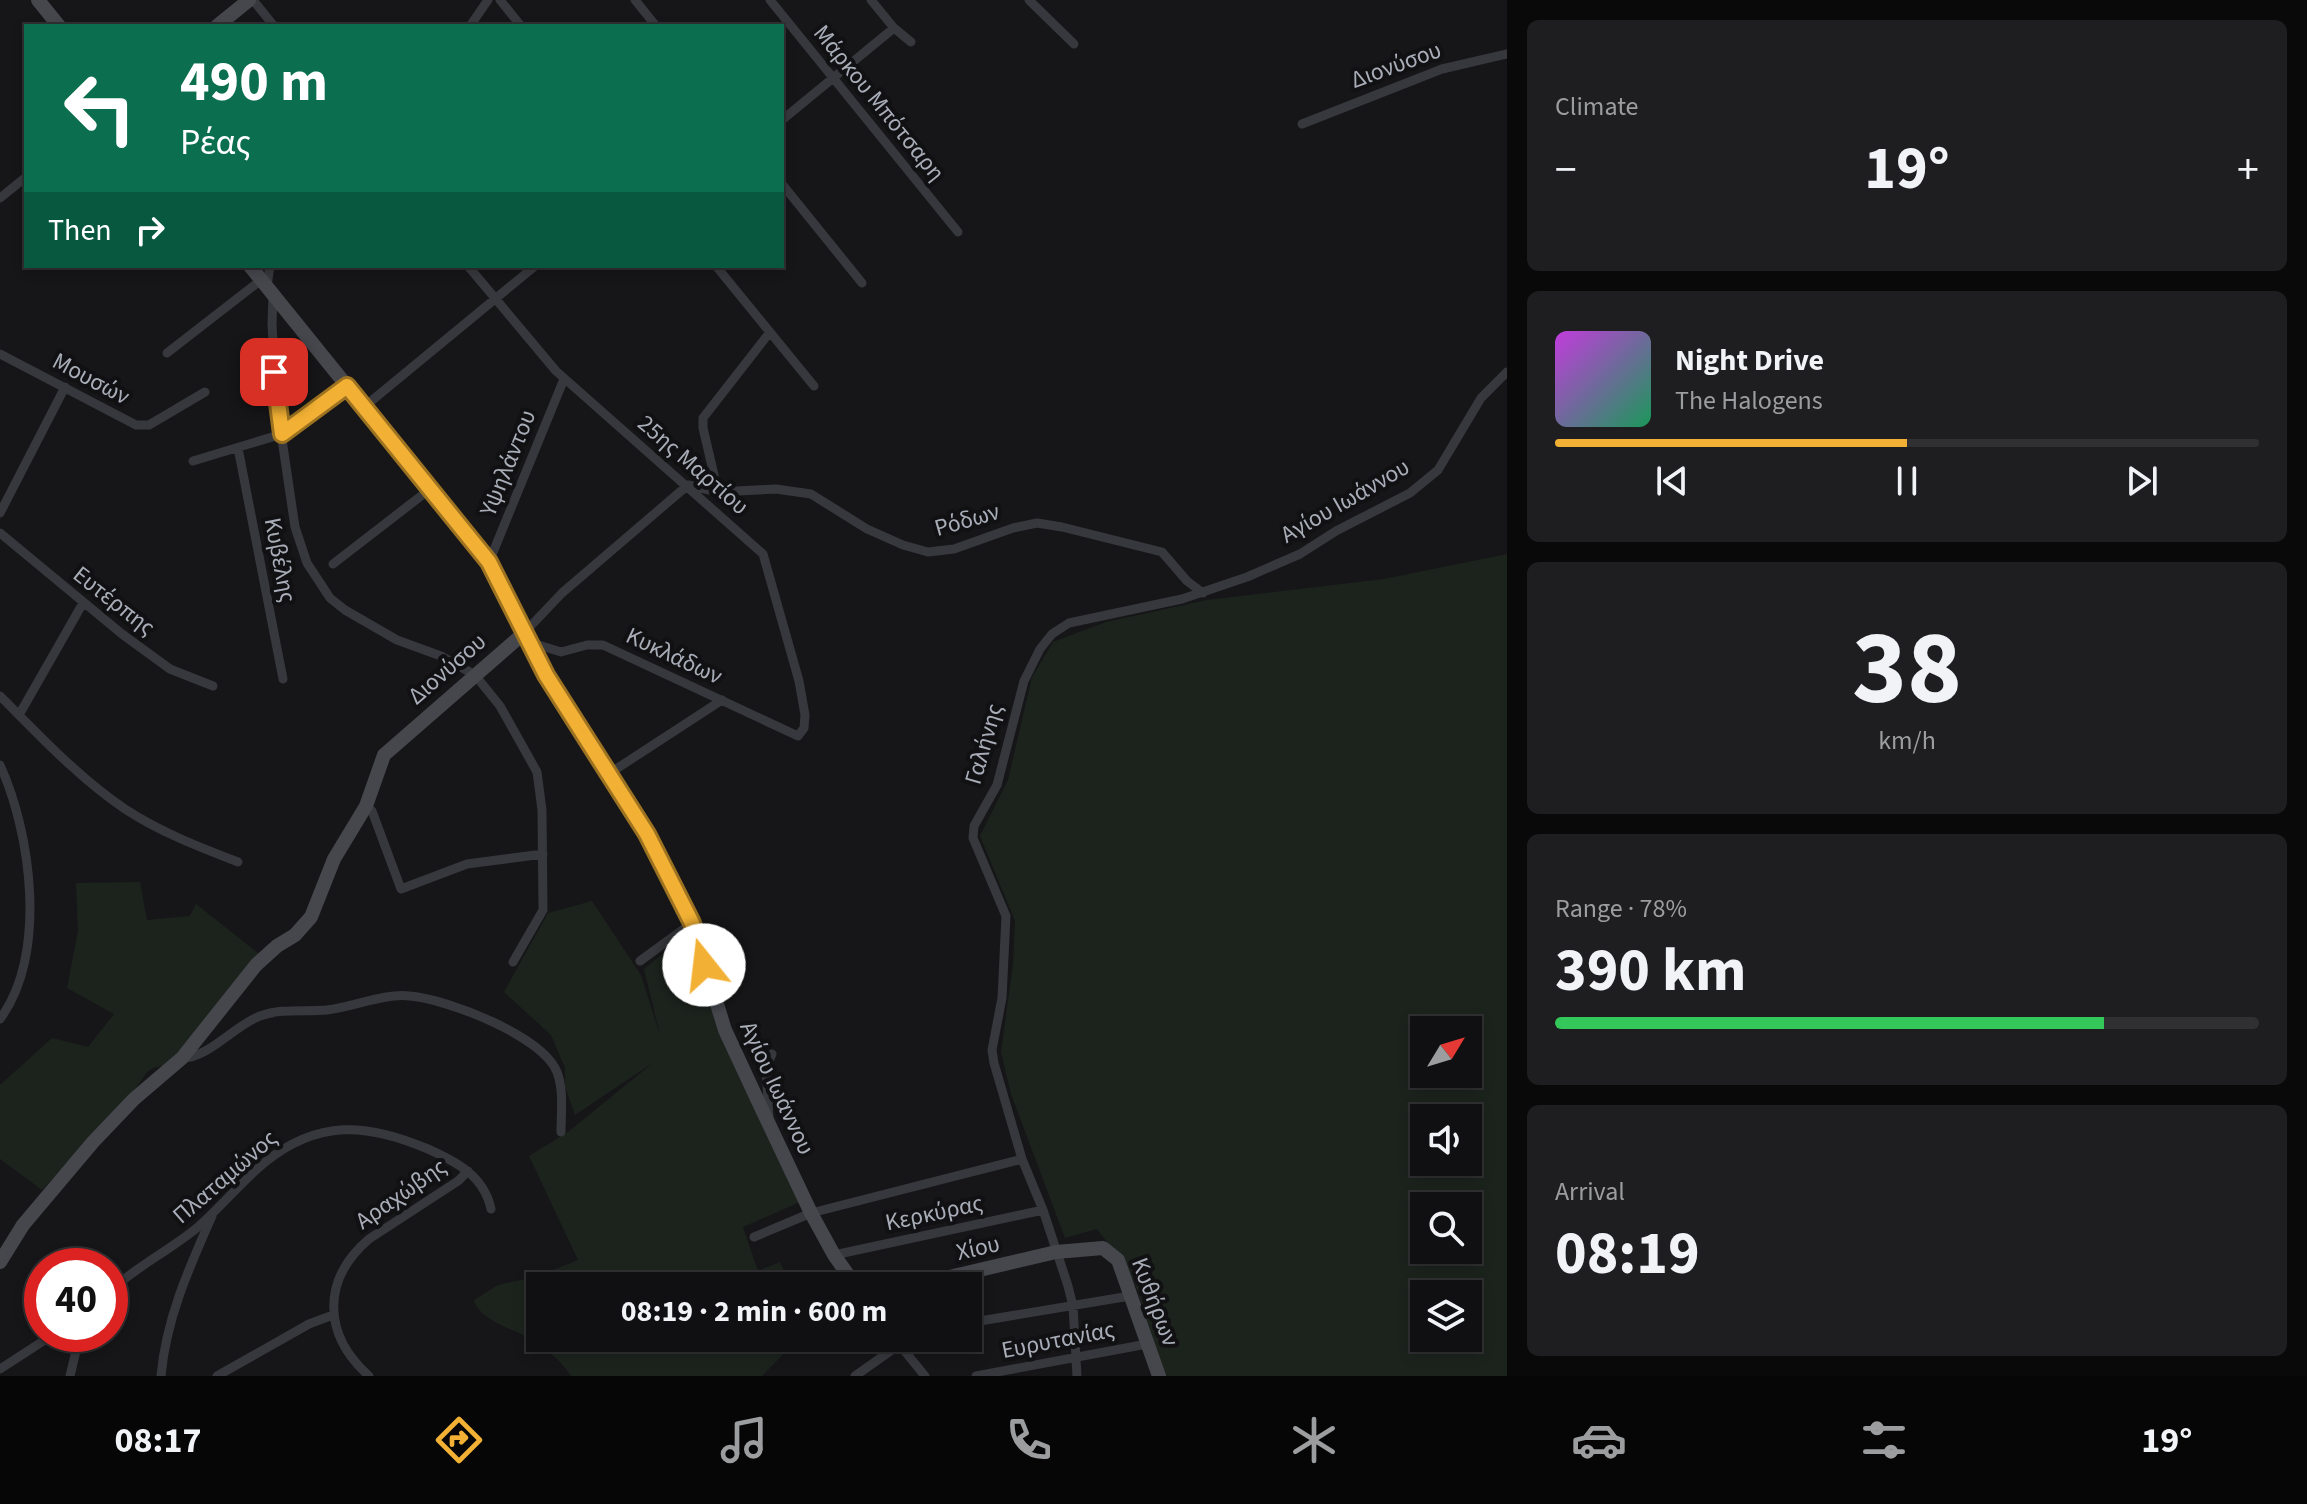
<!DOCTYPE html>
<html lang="en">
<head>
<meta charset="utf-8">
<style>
  body { margin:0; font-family:"Source Sans 3",sans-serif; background:#1e1e20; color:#f1f3f6; height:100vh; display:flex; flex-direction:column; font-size:30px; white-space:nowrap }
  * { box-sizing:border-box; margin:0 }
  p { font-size:26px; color:#9c9d9f }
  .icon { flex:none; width:44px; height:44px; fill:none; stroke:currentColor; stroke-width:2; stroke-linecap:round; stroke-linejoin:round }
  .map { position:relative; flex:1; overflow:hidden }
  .details { display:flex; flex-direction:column; gap:20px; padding:20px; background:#09090a; width:800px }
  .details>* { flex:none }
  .banner { position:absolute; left:24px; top:24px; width:760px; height:244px; border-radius:0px; box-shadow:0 4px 12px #0003,0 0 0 2px #303032; background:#0b6e4f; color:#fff; overflow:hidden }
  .needle { width:52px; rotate:52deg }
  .controls { position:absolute; left:1410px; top:1016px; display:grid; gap:16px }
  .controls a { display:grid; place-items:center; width:72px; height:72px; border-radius:0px; background:#101012; box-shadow:0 4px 12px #0003,0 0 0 2px #303032; font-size:40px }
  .speed { position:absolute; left:24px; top:1248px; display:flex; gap:16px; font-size:40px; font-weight:700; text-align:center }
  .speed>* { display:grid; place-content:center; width:104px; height:104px; border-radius:50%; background:#101012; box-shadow:0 4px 12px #0003,0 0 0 2px #303032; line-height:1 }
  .speed .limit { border:12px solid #d22; background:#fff; color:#111 }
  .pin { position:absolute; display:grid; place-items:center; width:68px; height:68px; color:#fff; margin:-34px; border-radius:16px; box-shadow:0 4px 12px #0006 }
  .me { position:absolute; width:88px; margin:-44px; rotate:344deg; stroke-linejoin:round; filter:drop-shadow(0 0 6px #0008) }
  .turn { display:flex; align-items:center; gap:28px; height:168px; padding:0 24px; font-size:36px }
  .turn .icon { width:104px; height:104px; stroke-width:2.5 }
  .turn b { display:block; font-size:56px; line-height:68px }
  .then { display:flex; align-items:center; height:76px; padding:0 24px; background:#0003; gap:16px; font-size:30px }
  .big { font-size:60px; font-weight:700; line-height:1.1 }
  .details .widget { flex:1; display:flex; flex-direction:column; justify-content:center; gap:12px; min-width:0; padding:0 28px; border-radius:12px; background:#1e1e20 }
  .details .dial { align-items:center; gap:0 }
  .dial b { font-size:104px; line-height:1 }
  .song { display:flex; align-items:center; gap:24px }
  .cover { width:96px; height:96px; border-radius:12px; background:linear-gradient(135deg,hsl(290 70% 55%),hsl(150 70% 35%)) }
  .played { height:8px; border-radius:4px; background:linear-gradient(90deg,#f2b134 50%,#303032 50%) }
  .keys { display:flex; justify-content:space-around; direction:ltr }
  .heat { display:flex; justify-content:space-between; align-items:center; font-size:44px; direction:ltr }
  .charge { height:12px; border-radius:6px; background:linear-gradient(90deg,#34c759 78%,#303032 0) }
  .trip { position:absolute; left:526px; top:1272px; width:456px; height:80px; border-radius:0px; background:#101012; box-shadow:0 4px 12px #0003,0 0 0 2px #303032; font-weight:700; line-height:80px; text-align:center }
  .tab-bar { display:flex; height:128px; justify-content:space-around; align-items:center; background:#060607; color:#9c9d9f }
  .tab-bar .icon { width:56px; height:56px }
  .tab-bar .selected { color:#f2b134 }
  .tab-bar b { font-size:36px; color:#f1f3f6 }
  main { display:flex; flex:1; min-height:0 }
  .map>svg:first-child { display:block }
</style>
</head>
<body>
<main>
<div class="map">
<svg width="1507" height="1376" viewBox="0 0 1507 1376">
  <rect width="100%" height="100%" fill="#161618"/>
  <!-- green -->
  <path fill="#1c231d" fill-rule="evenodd" d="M1507 554V1376H1164L1137 1289 1121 1260 1097 1229 1065 1238 1011 1094 1001 1052 1013 964 1015 921 980 836 1008 780 1032 677 1053 642 1106 622 1207 600 1384 579ZM1424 1030H1468V1074H1424ZM1424 1118H1468V1162H1424ZM1424 1206H1468V1250H1424ZM1424 1294H1468V1338H1424Z
    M140 882 147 920 190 916 196 904 259 954 207 1022 167 1065 153 1068 147 1072 131 1095 42 1190 0 1159V1085L52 1038 88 1047 114 1014 67 988 78 931 76 883Z
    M592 901 641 975 660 1035 644 969 686 935 721 1028 800 1202 743 1227 758 1271 780 1262 791 1286H540V1338H799L762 1376H571C562 1361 544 1347 529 1338 513 1329 479 1320 474 1300L498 1285 538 1276 578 1260 529 1156 568 1132 654 1062 575 1115 565 1087V1068L551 1035 504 992 548 913Z"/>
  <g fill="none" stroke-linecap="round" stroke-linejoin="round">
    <!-- street -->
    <path stroke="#37383d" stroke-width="9" d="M253 0 274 26
      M500 0 521 26
      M635 0 656 26
      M770 0 958 232
      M871 0 894 28 911 42
      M1029 0 1074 44
      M470 26 488 0
      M782 120 894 28
      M1302 124 1442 69 1507 54
      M782 184 862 283
      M0 198 26 177
      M468 266 556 371 763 554 799 681 805 715 804 728 798 736 603 645H587L561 652 529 642
      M716 266 814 386
      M267 286 270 266
      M273 295 272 324 276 399 295 527 307 563 330 598 345 610 397 640 441 656 475 675 500 706 537 772 542 810 543 910 513 962
      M167 353 261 280
      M0 354 136 425H149L205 392
      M364 407 535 266
      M238 448 283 679
      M193 461 282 434 347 386
      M718 492 703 428V418L770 332
      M0 513 65 387
      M0 533 122 634 170 669 213 686
      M489 562 564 379
      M333 564 430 489
      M524 633 562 593 688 485 718 492 776 489 811 494 867 529 903 545 928 552 954 549 1013 528 1037 523 1062 527 1162 552 1187 581 1203 593
      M0 696C39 735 79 778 125 809 160 832 199 847 238 862
      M19 715 83 603
      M0 765C31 833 48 955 0 1019
      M610 773 722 700
      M366 806 372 811 401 889 467 864 543 854
      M640 961 692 923
      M182 1058C207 1059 235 1025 260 1016 282 1008 304 1012 327 1010 354 1007 383 993 410 996 447 999 543 1036 557 1072 564 1090 561 1113 561 1132
      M769 1118 766 1068 772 1054
      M754 1237 811 1213 1022 1159
      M834 1255 1043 1210
      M110 1291C137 1266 169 1251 198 1227 221 1207 240 1183 264 1163 318 1119 367 1123 428 1149 457 1162 484 1176 491 1209
      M968 1323 1130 1296
      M894 1338 925 1376
      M0 1369 54 1334
      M70 1376 80 1334
      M161 1376C166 1319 189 1268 212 1216
      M217 1376 309 1324 333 1315
      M369 1376C323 1335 321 1280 369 1239L458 1181 468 1171
      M855 1376 899 1345
      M976 1376 1147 1344
      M1077 1376 1073 1306 1068 1286 1043 1210 1022 1159 994 1063 992 1050 1002 998 1006 916 973 838 974 826 997 785 1024 681 1040 649 1052 634 1069 623 1182 599 1247 577 1300 554 1336 531 1410 493 1438 470 1481 398 1507 372"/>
    <!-- secondary -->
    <path stroke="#45474d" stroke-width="14" d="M38 0 59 26
      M217 26 249 0
      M250 266 489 562 546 675 647 834 692 923 725 1030 758 1101 811 1213 834 1255 856 1286
      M0 1262 23 1225 93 1142 134 1099 182 1058 256 965 277 946 295 935 311 917 334 859 366 806 384 755 524 633
      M911 1286 1056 1252 1103 1248 1118 1260 1159 1376"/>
  </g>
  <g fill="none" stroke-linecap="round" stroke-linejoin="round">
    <defs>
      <path id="route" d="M274 372 282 434 347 386 489 562 546 675 647 834 692 923 704 965"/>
    </defs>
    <!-- route casing -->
    <use href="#route" stroke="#9d7322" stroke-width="20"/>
    <!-- route -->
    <use href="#route" stroke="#f2b134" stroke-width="14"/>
  </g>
  <g text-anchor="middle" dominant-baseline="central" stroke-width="8" stroke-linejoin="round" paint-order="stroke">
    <!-- street labels -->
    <g font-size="24" fill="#a8adb8" stroke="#111113">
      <text transform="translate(1396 65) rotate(-20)">Διονύσου</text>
      <text transform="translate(879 103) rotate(51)">Μάρκου Μπότσαρη</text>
      <text transform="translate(91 379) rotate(28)">Μουσών</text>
      <text transform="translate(508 463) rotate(-68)">Υψηλάντου</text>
      <text transform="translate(693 465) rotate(41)">25ης Μαρτίου</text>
      <text transform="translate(1345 501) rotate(-30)">Αγίου Ιωάννου</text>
      <text transform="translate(967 520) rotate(-16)">Ρόδων</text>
      <text transform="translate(280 560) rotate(79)">Κυβέλης</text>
      <text transform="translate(114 601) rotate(38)">Ευτέρπης</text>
      <text transform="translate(674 656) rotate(25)">Κυκλάδων</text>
      <text transform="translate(447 669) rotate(-41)">Διονύσου</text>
      <text transform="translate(984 744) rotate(-74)">Γαλήνης</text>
      <text transform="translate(777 1088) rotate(65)">Αγίου Ιωάννου</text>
      <text transform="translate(225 1177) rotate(-41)">Πλαταμώνος</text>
      <text transform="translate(401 1194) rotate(-35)">Αραχώβης</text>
      <text transform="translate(934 1213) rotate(-12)">Κερκύρας</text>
      <text transform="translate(978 1248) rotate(-13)">Χίου</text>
      <text transform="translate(1155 1302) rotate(69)">Κυθήρων</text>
      <text transform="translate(1058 1340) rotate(-11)">Ευρυτανίας</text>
    </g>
  </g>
</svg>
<div class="controls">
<a><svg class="needle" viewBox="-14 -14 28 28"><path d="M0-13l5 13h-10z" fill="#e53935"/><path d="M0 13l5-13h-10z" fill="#9c9d9f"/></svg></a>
<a><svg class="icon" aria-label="sound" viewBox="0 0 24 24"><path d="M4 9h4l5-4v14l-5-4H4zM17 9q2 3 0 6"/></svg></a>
<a><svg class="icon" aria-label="search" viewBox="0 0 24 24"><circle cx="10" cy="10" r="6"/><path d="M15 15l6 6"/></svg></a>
<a><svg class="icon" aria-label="layers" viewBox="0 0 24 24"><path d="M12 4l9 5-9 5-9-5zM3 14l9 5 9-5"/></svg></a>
</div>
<div class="speed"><div class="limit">40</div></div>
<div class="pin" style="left:274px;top:372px;background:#d93025"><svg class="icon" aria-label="arrive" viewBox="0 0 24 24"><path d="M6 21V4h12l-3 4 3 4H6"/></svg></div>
<svg class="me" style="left:704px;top:965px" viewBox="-20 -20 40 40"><circle r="19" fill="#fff"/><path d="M0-13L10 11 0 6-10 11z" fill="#f2b134"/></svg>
<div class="trip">08:19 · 2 min · 600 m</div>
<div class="banner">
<div class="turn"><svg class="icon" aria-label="left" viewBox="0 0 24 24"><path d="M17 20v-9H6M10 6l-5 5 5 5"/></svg><div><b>490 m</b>Ρέας</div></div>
<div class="then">Then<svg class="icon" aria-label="right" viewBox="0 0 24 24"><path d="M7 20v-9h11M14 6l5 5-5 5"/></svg></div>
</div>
</div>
<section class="details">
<div class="widget"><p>Climate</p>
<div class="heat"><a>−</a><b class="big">19°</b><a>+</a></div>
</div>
<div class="widget">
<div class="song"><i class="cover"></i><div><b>Night Drive</b><p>The Halogens</p></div></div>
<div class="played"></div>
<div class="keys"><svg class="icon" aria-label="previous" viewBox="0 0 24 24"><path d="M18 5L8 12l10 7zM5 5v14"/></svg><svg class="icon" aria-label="pause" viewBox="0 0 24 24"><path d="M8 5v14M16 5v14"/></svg><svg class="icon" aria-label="next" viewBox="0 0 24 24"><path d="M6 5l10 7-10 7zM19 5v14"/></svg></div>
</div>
<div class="widget dial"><b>38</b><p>km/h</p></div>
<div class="widget"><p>Range · 78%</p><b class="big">390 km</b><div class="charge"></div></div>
<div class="widget"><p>Arrival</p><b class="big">08:19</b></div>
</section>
</main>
<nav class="tab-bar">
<b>08:17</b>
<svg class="icon selected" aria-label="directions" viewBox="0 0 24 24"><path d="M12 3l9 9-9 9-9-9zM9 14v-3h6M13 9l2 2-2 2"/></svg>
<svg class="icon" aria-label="music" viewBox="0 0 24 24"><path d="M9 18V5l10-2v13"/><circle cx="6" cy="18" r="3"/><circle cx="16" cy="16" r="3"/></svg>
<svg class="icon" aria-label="phone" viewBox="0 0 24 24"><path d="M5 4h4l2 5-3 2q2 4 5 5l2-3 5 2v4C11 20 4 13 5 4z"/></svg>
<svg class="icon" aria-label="climate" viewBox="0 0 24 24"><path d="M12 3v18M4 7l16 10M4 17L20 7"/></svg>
<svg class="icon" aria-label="car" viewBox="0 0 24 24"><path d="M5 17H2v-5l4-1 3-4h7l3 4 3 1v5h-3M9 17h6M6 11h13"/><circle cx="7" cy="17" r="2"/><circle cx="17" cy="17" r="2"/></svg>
<svg class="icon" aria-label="filters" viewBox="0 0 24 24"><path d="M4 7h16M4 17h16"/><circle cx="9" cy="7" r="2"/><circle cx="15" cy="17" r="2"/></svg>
<b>19°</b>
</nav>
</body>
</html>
